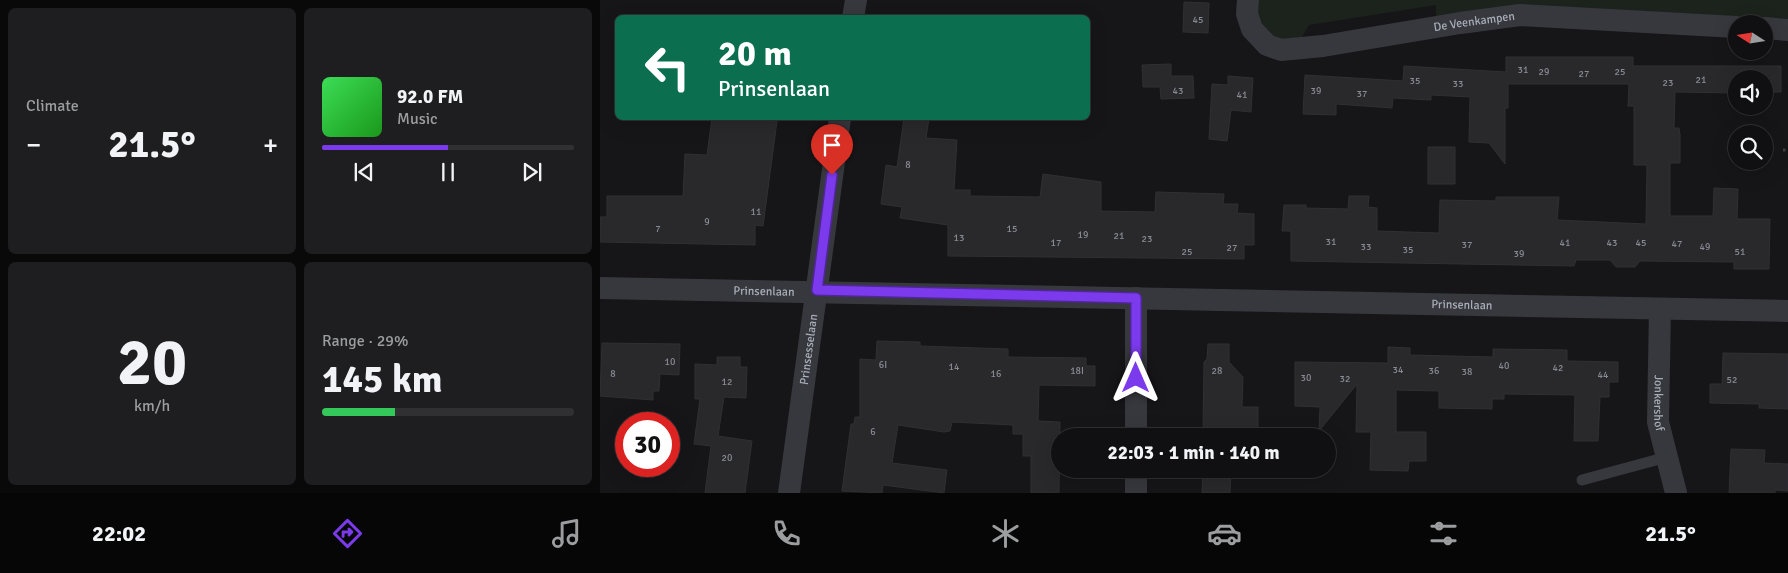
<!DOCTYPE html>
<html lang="en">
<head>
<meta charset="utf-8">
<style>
  body { margin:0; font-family:Signika,sans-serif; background:#1e1e20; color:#f1f3f6; height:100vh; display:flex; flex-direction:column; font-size:19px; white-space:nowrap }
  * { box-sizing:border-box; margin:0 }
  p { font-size:16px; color:#9c9d9f }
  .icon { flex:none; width:28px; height:28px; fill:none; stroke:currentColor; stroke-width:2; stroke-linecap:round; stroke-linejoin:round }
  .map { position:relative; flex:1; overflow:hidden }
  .drawer { display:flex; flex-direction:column; gap:8px; padding:8px; background:#09090a; width:600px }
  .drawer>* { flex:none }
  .guide { position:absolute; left:15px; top:15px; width:475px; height:105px; border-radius:8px; box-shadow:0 5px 20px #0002,0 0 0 1px #303032; background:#0b6e4f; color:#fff; overflow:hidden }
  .needle { width:32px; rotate:282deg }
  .controls { position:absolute; left:1128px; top:15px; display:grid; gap:10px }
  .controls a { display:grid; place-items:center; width:45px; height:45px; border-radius:50%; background:#101012; box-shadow:0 5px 20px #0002,0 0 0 1px #303032; font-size:25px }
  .speed { position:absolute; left:15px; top:412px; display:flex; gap:10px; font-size:25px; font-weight:700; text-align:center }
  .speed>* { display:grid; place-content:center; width:65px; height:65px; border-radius:50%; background:#101012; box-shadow:0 5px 20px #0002,0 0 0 1px #303032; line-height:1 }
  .speed .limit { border:8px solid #d22; background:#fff; color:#111 }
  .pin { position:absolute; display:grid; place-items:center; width:42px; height:42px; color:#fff; margin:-51px -21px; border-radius:50% 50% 50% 0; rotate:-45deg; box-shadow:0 0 5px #0007 }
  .pin .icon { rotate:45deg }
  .me { position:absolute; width:55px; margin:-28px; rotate:0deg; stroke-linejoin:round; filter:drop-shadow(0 0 4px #0008) }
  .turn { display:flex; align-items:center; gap:18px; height:105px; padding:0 20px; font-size:22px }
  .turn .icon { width:65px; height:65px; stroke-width:2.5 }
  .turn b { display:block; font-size:35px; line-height:42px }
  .big { font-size:38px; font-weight:700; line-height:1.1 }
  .drawer .tile { flex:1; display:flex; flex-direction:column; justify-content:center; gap:8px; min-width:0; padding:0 18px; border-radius:8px; background:#1e1e20 }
  .drawer .dial { align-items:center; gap:0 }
  .dial b { font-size:65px; line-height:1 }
  .song { display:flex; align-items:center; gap:15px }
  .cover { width:60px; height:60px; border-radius:8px; background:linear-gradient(135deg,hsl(130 70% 55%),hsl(120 70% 35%)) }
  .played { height:5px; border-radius:2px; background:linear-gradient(90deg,#7c3aed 50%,#303032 50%) }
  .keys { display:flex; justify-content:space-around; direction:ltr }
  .heat { display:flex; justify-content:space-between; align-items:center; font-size:28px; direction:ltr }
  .charge { height:8px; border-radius:4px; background:linear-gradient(90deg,#34c759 29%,#303032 0) }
  .drawer .tiles { flex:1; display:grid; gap:8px; grid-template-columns:repeat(2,1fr) }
  .trip { position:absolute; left:451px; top:428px; width:285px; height:50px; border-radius:25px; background:#101012; box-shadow:0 5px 20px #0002,0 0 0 1px #303032; font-weight:700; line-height:50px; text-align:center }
  .tabs { display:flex; height:80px; justify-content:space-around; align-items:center; background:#060607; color:#9c9d9f }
  .tabs .icon { width:35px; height:35px }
  .tabs .active { color:#7c3aed }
  .tabs b { font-size:22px; color:#f1f3f6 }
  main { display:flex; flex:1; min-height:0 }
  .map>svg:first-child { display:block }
</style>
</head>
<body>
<main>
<section class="drawer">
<div class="tiles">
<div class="tile"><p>Climate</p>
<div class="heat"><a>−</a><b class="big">21.5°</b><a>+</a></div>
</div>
<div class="tile">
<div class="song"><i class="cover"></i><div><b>92.0 FM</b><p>Music</p></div></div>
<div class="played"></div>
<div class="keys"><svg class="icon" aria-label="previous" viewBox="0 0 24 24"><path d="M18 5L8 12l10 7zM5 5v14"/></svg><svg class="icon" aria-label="pause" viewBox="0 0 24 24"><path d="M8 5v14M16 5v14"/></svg><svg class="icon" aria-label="next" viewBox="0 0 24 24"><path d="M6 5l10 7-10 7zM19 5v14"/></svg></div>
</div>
<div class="tile dial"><b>20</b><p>km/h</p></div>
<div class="tile"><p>Range · 29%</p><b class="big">145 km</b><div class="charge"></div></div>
</div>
</section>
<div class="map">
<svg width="1188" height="493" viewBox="0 0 1188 493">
  <rect width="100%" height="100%" fill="#161618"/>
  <!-- green -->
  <path fill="#1c231d" d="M656 0H1188V22L1004 13 836 18V5L709 25 700 40 679 41 659 25Z"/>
  <!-- building -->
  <path fill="#29292c" stroke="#303034" d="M584 2 609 3 608 33 583 32Z
    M906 57H1033V66H1181V92H1164V79H1136V93L1075 92 1074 128H1079L1080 135V163H1070V216H1113L1114 188 1138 189 1137 219H1170L1169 269H1134V262L1040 261 1035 267H1016L1010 260H976L974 266 691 261V231H682L684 205H706V208L748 209 749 196H769L768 207 777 208V231L839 233 840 200 896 201V197H959L957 220 1046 224 1047 165H1034V106H1028L1029 84H908V108H905V164L889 143 869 142 870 97 831 95V100L793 98 792 108 736 104V115L703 114 705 75 803 81 804 66 906 72Z
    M571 64V76H593L594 98 561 99 560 87H543L542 65Z
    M628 76 653 78 651 112 631 110 627 141 609 139 612 84 628 85Z
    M112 118H150L177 121 163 226 155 225V245L0 242V217H7V196H83L85 154 107 155Z
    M304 118H329L326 138 357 140 354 190H370V196L440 197 443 174 501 182V211L555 212 556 192 624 194 623 204H638L637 213 654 214V245H644V259L348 256V225L300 218 302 207 281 204 286 165 297 167Z
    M828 147H855V184H828Z
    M277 341 320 342V346L408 349V357L486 358V366H495V386L439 385 438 421 460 422 459 493H431V456H423V434H413V425L352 422 350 431 344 432 298 425 292 463 347 470 344 493 283 485 282 493 242 491 251 424H254L255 417H260V359L276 360Z
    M2 343 80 344 79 375 60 374 59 391H53V400L0 396Z
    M608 344H629V362L643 377 642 407H658V431H640V436H611V430H603L604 362 607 359Z
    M788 347 810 348V355L893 357V349L967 350V361L1018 362V382H1009V397H1000L998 441H974L975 395 904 394V399H892V409L839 408V391L796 390V432H826V461H809L808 471 770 470 771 432H756L757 384 719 431 720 407 695 406V362L788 363Z
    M1123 353 1188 354V409L1159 408V404L1110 403V384H1122Z
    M117 357H140V367H147L146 398 124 397 118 436 152 441 145 493H105L111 446 94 444 100 399H95V364L117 365Z
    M1131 449 1165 450 1164 463 1188 464V491L1175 490V493H1129Z
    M603 469H631L630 493H602Z"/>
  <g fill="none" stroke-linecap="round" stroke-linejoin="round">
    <!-- path -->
    <path stroke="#3d3f44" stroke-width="3" stroke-dasharray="2.5 4" stroke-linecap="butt" d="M1183 150H1188"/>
    <!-- lane -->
    <path stroke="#37383d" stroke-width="11" d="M982 480 1067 457"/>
    <!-- street -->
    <g stroke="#37383d" stroke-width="22">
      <path id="s1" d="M648 0 647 14 652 29 667 45 681 50 723 46 860 23 920 15 1136 27"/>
      <path d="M253 18 256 0"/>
      <path d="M1164 28 1188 30"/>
      <path id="s2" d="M0 288 1188 311"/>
      <path id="s3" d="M1060 309 1058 422 1076 493"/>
      <path d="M536 436V298"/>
      <path id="s4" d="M189 493 240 118"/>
      <path d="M536 493V469"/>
    </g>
  </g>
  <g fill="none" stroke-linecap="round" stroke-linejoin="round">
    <defs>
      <path id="route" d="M232 175 217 290 536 298V378"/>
    </defs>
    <!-- route casing -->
    <use href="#route" stroke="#51269a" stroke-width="12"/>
    <!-- route -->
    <use href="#route" stroke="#7c3aed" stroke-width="9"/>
  </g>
  <g text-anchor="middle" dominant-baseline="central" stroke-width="5" stroke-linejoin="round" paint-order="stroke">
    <!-- number labels -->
    <g font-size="10" fill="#888b94">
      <text x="598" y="20">45</text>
      <text x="923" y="70">31</text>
      <text x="944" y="72">29</text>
      <text x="1020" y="72">25</text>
      <text x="984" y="74">27</text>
      <text x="1101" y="80">21</text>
      <text x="815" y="81">35</text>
      <text x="1068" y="83">23</text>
      <text x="858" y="84">33</text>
      <text x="578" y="91">43</text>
      <text x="716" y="91">39</text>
      <text x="762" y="94">37</text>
      <text x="642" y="95">41</text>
      <text x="308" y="165">8</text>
      <text x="156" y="212">11</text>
      <text x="107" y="222">9</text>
      <text x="58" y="229">7</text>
      <text x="412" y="229">15</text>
      <text x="483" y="235">19</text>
      <text x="519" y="236">21</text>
      <text x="359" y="238">13</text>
      <text x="547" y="239">23</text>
      <text x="731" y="242">31</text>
      <text x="456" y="243">17</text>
      <text x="965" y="243">41</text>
      <text x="1012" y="243">43</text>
      <text x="1041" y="243">45</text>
      <text x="1077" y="244">47</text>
      <text x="867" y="245">37</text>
      <text x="766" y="247">33</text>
      <text x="1105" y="247">49</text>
      <text x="632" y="248">27</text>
      <text x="808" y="250">35</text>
      <text x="587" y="252">25</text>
      <text x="1140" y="252">51</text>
      <text x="919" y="254">39</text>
      <text x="70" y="362">10</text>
      <text x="283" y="365">6I</text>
      <text x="904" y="366">40</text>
      <text x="354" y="367">14</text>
      <text x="958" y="368">42</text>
      <text x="798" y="370">34</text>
      <text x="477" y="371">18I</text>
      <text x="617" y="371">28</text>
      <text x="834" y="371">36</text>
      <text x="867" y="372">38</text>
      <text x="13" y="374">8</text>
      <text x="396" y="374">16</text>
      <text x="1003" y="375">44</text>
      <text x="706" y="378">30</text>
      <text x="745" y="379">32</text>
      <text x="1132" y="380">52</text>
      <text x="127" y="382">12</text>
      <text x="273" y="432">6</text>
      <text x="127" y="458">20</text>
    </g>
    <!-- street labels -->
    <g font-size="12" fill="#a8adb8" stroke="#111113">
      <text stroke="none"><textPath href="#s1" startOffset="262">De Veenkampen</textPath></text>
      <text stroke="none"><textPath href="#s2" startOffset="164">Prinsenlaan</textPath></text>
      <text stroke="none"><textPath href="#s2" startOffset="862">Prinsenlaan</textPath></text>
      <text stroke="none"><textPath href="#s4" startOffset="145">Prinsesselaan</textPath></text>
      <text stroke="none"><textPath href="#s3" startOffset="94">Jonkershof</textPath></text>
    </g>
  </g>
</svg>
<div class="controls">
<a><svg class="needle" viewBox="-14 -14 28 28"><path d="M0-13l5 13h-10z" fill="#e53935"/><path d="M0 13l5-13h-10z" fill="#9c9d9f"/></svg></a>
<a><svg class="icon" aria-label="sound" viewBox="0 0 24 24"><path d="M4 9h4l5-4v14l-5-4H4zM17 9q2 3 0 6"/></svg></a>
<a><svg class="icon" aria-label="search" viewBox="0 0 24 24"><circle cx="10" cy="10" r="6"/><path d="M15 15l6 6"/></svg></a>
</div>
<div class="speed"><div class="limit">30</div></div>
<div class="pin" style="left:232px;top:175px;background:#d93025"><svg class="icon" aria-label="arrive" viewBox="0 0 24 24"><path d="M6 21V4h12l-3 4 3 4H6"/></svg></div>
<svg class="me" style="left:536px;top:378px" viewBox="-20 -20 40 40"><path d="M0-17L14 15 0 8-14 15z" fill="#7c3aed" stroke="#fff" stroke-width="4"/></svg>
<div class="trip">22:03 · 1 min · 140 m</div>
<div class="guide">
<div class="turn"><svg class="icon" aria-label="left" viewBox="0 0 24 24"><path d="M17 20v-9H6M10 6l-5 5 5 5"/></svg><div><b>20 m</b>Prinsenlaan</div></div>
</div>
</div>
</main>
<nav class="tabs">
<b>22:02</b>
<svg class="icon active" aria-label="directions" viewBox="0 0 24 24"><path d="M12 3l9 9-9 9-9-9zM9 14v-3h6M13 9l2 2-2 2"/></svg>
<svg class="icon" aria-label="music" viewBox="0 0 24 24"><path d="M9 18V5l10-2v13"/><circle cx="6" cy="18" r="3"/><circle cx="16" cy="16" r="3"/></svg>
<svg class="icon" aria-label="phone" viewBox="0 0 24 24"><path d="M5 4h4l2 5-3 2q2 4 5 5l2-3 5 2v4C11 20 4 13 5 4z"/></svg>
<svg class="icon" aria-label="climate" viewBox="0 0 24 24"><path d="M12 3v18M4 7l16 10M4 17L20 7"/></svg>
<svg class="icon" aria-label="car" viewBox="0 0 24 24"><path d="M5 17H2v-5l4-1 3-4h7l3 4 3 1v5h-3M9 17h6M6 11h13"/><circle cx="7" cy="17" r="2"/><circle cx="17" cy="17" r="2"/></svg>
<svg class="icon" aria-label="filters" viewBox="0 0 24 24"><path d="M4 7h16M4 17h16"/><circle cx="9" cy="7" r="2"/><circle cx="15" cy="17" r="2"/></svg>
<b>21.5°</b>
</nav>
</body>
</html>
